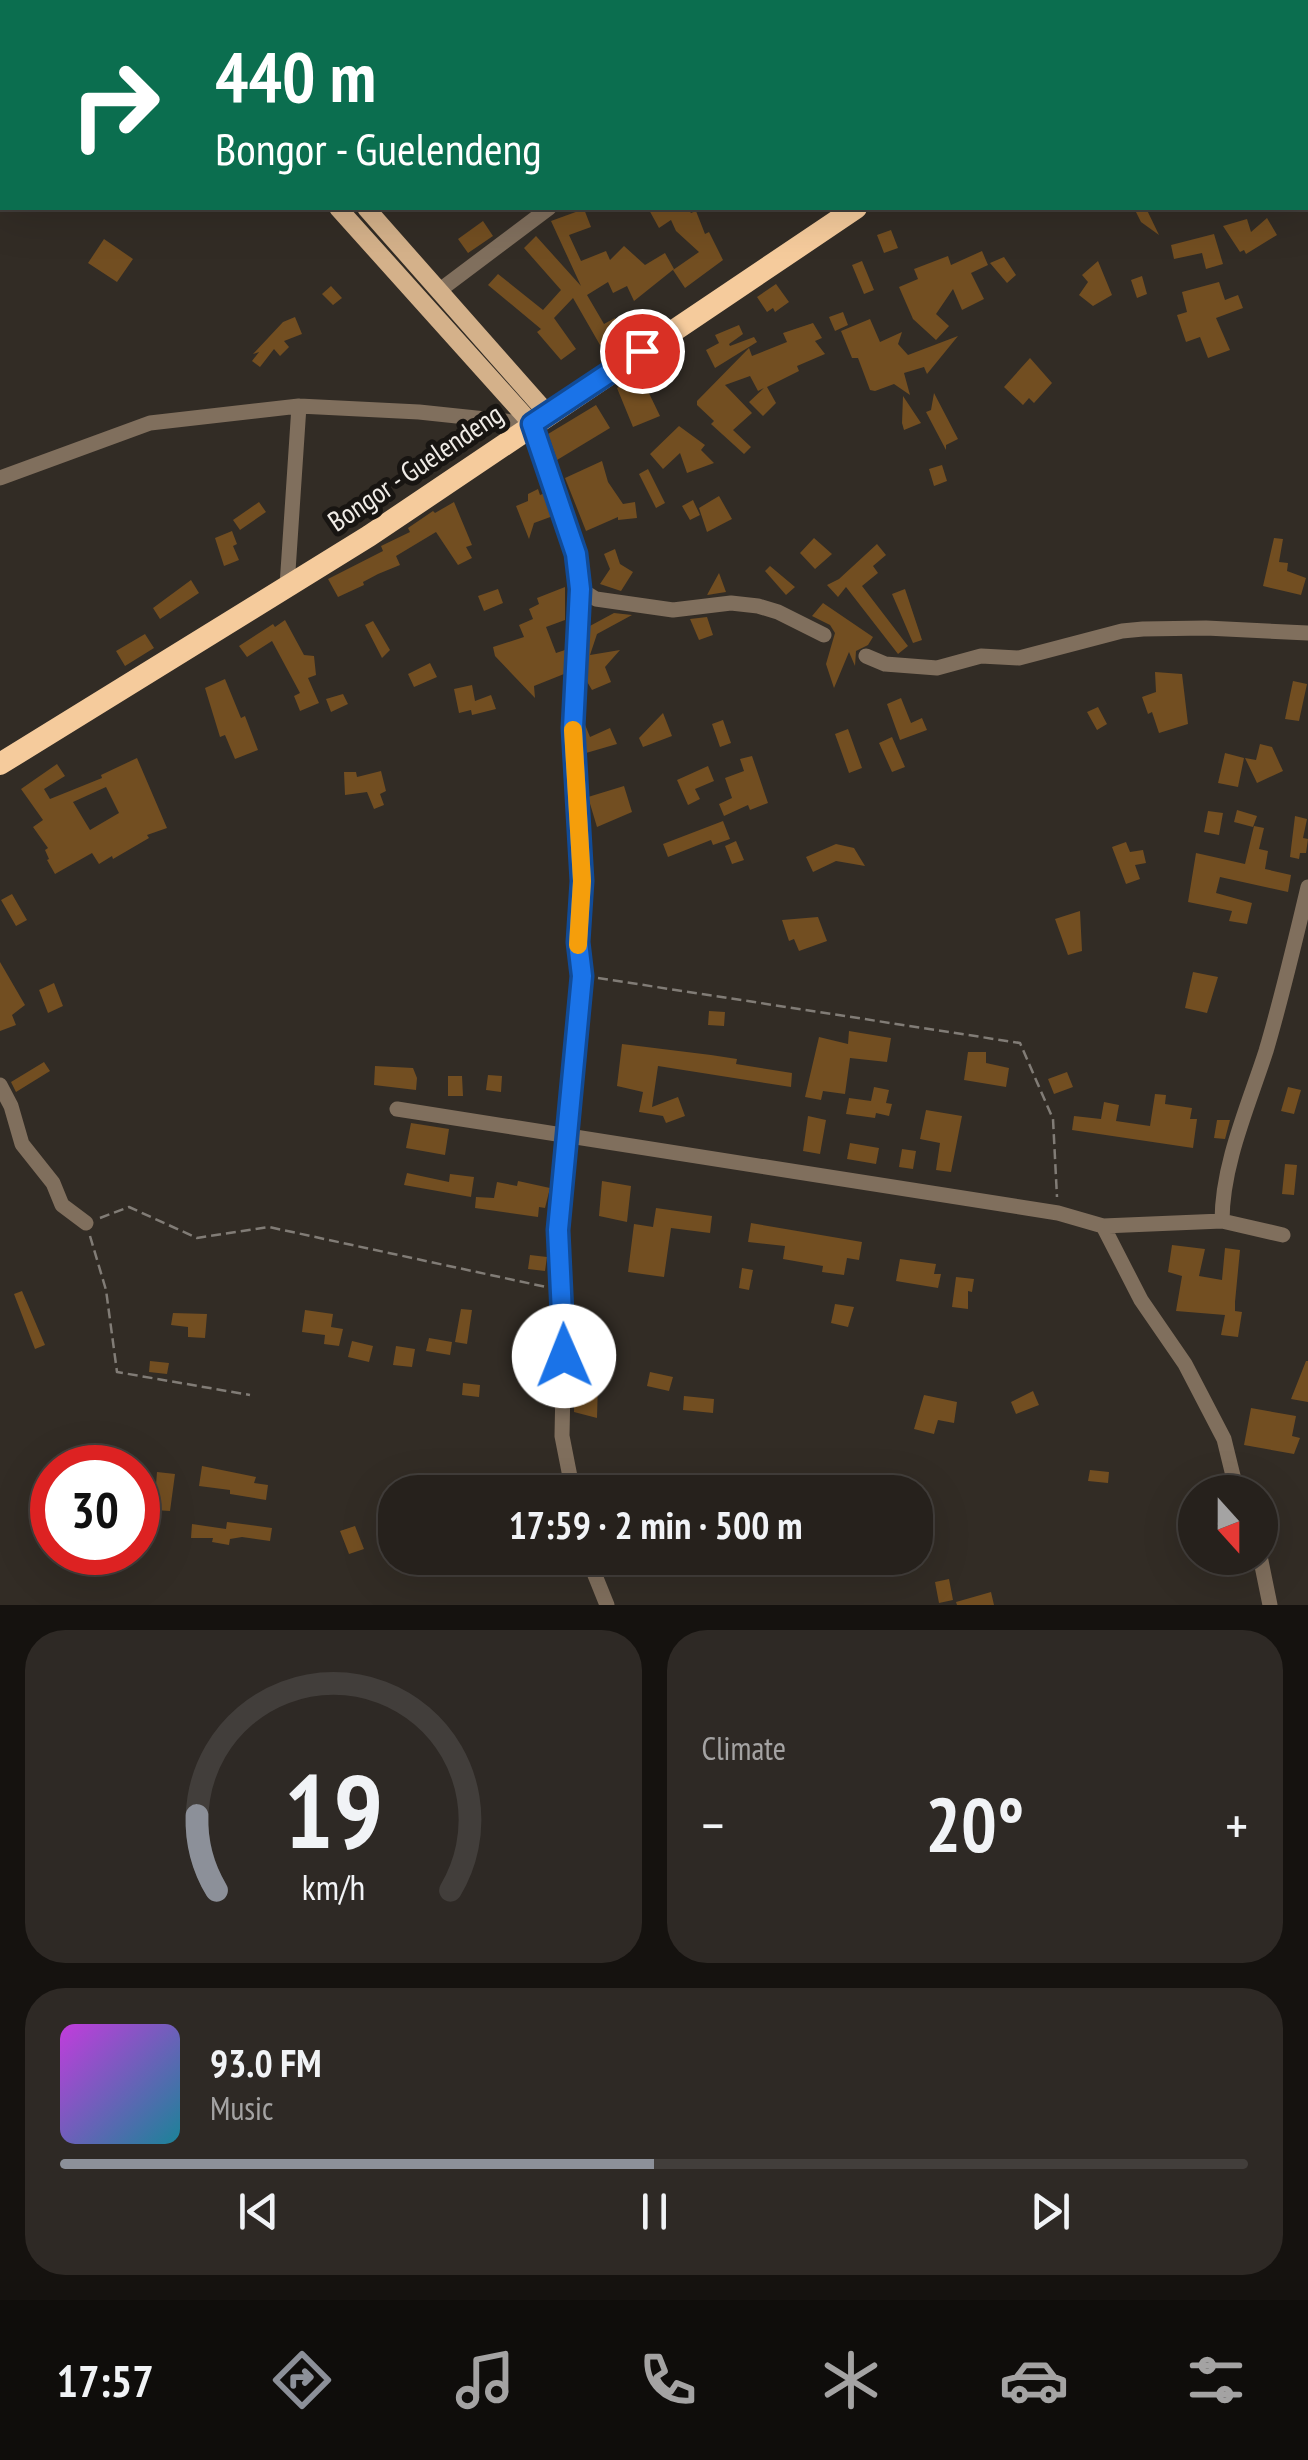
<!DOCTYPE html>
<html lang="en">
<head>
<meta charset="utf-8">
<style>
  body { margin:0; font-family:"PT Sans Narrow",sans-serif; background:#2e2925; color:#f1f3f6; height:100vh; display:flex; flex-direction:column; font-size:38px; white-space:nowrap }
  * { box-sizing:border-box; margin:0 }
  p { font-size:32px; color:#a4a3a3 }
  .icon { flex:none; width:55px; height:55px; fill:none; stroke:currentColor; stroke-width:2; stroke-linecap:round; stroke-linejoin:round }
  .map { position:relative; height:1605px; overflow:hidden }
  .panel { display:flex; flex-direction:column; gap:25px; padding:25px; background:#15120f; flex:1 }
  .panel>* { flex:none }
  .guide { position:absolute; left:0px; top:0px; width:1310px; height:210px; box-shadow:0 10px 40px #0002,0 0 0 2px #423e3b; background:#0b6e4f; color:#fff; overflow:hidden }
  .needle { width:65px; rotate:159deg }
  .fabs { position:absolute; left:1178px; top:1475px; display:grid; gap:20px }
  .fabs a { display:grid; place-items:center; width:100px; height:100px; border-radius:50%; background:#26211c; box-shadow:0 10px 40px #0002,0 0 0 2px #423e3b; font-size:50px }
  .speed { position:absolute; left:30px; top:1445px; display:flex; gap:20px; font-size:50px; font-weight:700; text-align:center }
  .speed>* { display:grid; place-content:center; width:130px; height:130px; border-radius:50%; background:#26211c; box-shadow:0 10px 40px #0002,0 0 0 2px #423e3b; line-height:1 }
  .speed .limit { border:15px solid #d22; background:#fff; color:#111 }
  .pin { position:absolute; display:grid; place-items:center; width:85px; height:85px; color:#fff; margin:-42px; border:5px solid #fff; border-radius:50%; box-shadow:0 2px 10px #0007 }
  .me { position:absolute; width:110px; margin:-55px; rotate:359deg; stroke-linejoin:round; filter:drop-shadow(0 0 8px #0008) }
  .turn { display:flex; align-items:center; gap:35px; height:210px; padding:0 50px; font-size:45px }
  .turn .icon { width:130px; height:130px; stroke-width:2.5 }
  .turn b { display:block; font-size:70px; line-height:85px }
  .big { font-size:75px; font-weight:600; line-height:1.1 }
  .panel .widget { flex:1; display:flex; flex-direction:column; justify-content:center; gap:15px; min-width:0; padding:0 35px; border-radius:40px; background:#2e2925 }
  .panel .dial { align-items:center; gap:0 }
  .dial svg { height:260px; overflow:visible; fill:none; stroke:#423e3b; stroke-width:7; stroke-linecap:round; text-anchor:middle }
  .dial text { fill:#f1f3f6; stroke:none }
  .song { display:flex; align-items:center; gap:30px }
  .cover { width:120px; height:120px; border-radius:15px; background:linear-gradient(135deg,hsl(290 70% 55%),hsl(190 70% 35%)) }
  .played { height:10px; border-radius:5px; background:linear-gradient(90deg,#8c9099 50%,#423e3b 50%) }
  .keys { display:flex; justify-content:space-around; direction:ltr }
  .heat { display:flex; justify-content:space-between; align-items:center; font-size:55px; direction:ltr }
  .panel .tiles { flex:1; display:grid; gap:25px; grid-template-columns:1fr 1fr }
  .widget:last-child { grid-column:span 2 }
  .trip { position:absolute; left:378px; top:1475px; width:555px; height:100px; border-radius:40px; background:#26211c; box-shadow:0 10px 40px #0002,0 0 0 2px #423e3b; font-weight:600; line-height:100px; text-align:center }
  .dock { display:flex; height:160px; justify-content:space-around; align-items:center; background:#0f0d0b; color:#a4a3a3 }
  .dock .icon { width:70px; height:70px }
  .dock .selected { color:#8c9099 }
  .dock b { font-size:45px; color:#f1f3f6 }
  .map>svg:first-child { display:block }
</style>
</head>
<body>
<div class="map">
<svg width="1308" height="1605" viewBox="0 0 1308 1605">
  <rect width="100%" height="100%" fill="#322c25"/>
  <!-- building -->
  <path fill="#724e21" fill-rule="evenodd" d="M648 208H691L688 209 691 213 696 211 705 234 709 232 723 260 685 288 673 270 699 252 676 231 671 220 659 228Z
    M1134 208H1146L1159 235 1141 222Z
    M584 209 591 227 569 235 581 261 606 251 610 260 624 246 645 265 665 253 674 269 634 301 627 286 613 293 608 282 587 295 604 324 615 318 622 332 600 345 573 298 554 318 576 349 561 360 537 332 541 329 488 285 498 274 543 310 561 290 524 248 536 236 581 286 551 221Z
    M1267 218 1277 235 1246 254 1244 250 1240 252 1223 226 1247 219 1251 232Z
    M483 221 493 236 468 253 458 239Z
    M891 230 898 248 884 253 877 235Z
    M1214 234 1223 264 1206 269 1202 253 1174 259 1171 245Z
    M104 239 133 259 117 282 88 263Z
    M982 251 988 265 971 273 984 299 962 310 953 289 936 314 949 326 936 340 913 319 899 287 918 279 914 269 948 256 951 265Z
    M1004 257 1016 275 1007 283 990 263Z
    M862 261 874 290 864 294 852 265Z
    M1098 261 1112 295 1093 306 1079 295 1088 282 1082 275Z
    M1142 276 1147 294 1137 298 1131 280Z
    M1219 282 1225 300 1238 295 1243 308 1216 318 1230 350 1208 358 1200 337 1186 342 1177 315 1187 312 1182 292Z
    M776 284 789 302 775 312 773 308 767 312 757 297Z
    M331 286 342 298 333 305 322 294Z
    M843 312 848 325 835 331 829 317Z
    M295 317 302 334 284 341 289 347 280 356 274 349 260 367 252 361 259 352 253 354 283 322Z
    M870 319 880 342 902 332 898 344 908 355 958 336 927 374 924 367 904 373 910 395 894 384 875 391 870 390 858 358H852L841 331Z
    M813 323 822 338 815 341 825 354 797 366 799 371 767 387 776 403 763 416 749 402 764 388 758 391 750 376 725 385 752 413 733 430 751 447 744 454 711 424 714 421 697 405V401L749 348 752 356 787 342 783 333Z
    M739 325 743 334 729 344 730 346 754 337 757 342 715 368 706 350 719 343 715 335Z
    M1030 358 1052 383 1034 403 1029 398 1023 405 1004 387Z
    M657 366 664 376 646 387 660 416 633 427 617 388Z
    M934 393 958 439 946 445V450L926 412 931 410Z
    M903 396 921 423 904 430 902 423Z
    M596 405 610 428 557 460 548 434Z
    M679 426 705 445 701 450 714 463 687 473 680 453 663 469 650 454Z
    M602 461 608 482 623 504 635 502 637 518 618 520V517L586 531 565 478Z
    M942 465 947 481 934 486 929 469Z
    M648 469 665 503 656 508 639 474Z
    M538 489 540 495 545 493 553 516 534 523 529 539 516 506 528 501V494Z
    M719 496 732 519 707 532 699 508Z
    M693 500 700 515 690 520 682 506Z
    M259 502 266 512 240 530 233 520Z
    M454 502 472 545 466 547 472 558 458 565 436 532 396 556 400 565 378 574 363 582 364 585 338 597 328 579 383 551 381 546 410 532 408 528 433 511 435 513Z
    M232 531 237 544 233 546 239 560 224 566 215 538Z
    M814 538 832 554 815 569 800 553Z
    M1274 538 1283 539 1279 562 1288 563 1287 571 1306 578 1301 595 1263 586Z
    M877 544 886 555 873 566 878 573 862 586 908 646 898 654 846 587 838 597 827 585 839 579Z
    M615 549 620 564 633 572 621 591 600 584 610 569 604 554Z
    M770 566 795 587 786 595 765 571Z
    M719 573 726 592 707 595Z
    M191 580 199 593 160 619 153 608Z
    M565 587V620L546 627 556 653 565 650 564 674 534 686 535 698 495 656 493 647 524 637 519 625 533 619 529 609 539 604 537 598Z
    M498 589 503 603 484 611 478 596Z
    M905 589 922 640 913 643 892 594Z
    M823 603 873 637 868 645 856 651 855 666 849 652 834 688 826 664 835 633 830 625 812 616Z
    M614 613 632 615 597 634 590 655 620 650 605 667 611 682 592 690 586 680 588 627Z
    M707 617 713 635 699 640 690 619Z
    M285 620 304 655 314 656 316 675 308 678 319 703 300 711 294 696 300 693 272 641 247 657 239 646 273 624 275 627Z
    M373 621 390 650 382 658 365 625Z
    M145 634 154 648 125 666 116 651Z
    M430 663 437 677 414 687 408 674Z
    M1155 672 1182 674 1188 724 1159 733 1152 712 1148 714 1142 697 1156 692Z
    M225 679 241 718 245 716 258 750 235 759 225 735 220 737 205 688Z
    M1293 681 1307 684 1299 721 1285 719Z
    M472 685 475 701 491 695 496 709 472 715 471 710 459 713 454 689Z
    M343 694 348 704 331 712 326 699Z
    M901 698 911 723 922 718 927 730 900 740 887 704Z
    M1098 707 1107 724 1097 730 1087 712Z
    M663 713 672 736 643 747 639 738Z
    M723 720 731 743 720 747 712 724Z
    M584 722 590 737 610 728 617 744 586 753Z
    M848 729 862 768 849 773 835 734Z
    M892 737 905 767 892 772 879 743Z
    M1260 744 1272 747 1283 771 1257 783 1245 758 1256 760Z
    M1225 753 1244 758 1238 787 1218 783Z
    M752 756 768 803 750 810 748 805 724 816 719 804 732 798 725 778 744 771 740 759Z
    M137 758 167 828 147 835 149 838 113 859 112 856 99 864 92 853 55 874 47 860 49 859 45 850 48 848 33 827 43 820 21 789 57 764 65 776 44 789 50 799 102 778 101 775ZM106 787 119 813 90 830 73 802Z
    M708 766 714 781 695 789 700 799 688 805 677 780Z
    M381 771 386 791 380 794 384 805 374 809 367 792 345 795 344 772H356L357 777Z
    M624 786 632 812 597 827 588 797Z
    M1237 810 1257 816 1253 827 1234 822Z
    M1208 811 1223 813 1219 835 1204 832Z
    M1295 816 1307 819 1303 838 1308 839 1306 853H1300L1299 859 1290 857Z
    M723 821 730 839 713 845 711 840 668 857 663 844Z
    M1254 826 1264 828 1259 849 1268 851 1265 869 1291 875 1288 892 1220 877 1216 893 1252 903 1247 924 1229 921 1232 911 1188 902 1196 853 1245 864Z
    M736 841 744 860 732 864 725 846Z
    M1126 842 1130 852 1143 850 1146 863 1135 865 1140 879 1126 884 1112 847Z
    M836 844 854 848 865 866 836 861 813 872 806 857Z
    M12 894 27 920 16 926 1 900Z
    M1080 911 1082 951 1068 955 1055 919Z
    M818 917 827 941 799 951 794 939 789 941 782 920Z
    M0 962 25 1005 12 1015 16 1025 0 1031Z
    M1193 972 1218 977 1207 1013 1185 1008Z
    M54 983 63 1006 48 1013 39 990Z
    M709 1011 725 1012 724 1026 708 1025Z
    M849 1031 891 1038 887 1062 850 1058 845 1094 823 1091 821 1100 805 1097 819 1037 848 1044Z
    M622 1044 711 1055 737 1059 736 1064 792 1073 791 1087 658 1066 652 1107 678 1097 685 1116 666 1123 663 1116 639 1112 643 1092 617 1086Z
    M968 1052H986V1063L1009 1068 1006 1087 964 1080Z
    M44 1062 50 1071 16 1092 11 1082Z
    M375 1066 413 1068 417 1078 416 1090 374 1085Z
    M1067 1072 1073 1087 1054 1094 1048 1079Z
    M488 1075 502 1076 501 1092 486 1090Z
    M448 1076H462L463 1096H448Z
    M874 1087 889 1090 886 1103 892 1104 889 1116 876 1113 875 1118 846 1114 849 1098 871 1101Z
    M1288 1087 1301 1090 1294 1114 1281 1111Z
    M1155 1094 1166 1095 1165 1104 1192 1108 1190 1119H1197L1193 1148 1072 1130 1074 1116 1101 1119 1104 1102 1119 1105 1116 1121 1150 1126Z
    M926 1110 962 1116 951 1172 936 1170 940 1143 920 1139Z
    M808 1116 826 1120 820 1154 803 1151Z
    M1217 1120H1230L1225 1139 1214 1138Z
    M411 1123 449 1129 445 1155 406 1148Z
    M850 1143 879 1148 876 1164 847 1159Z
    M902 1149 916 1151 913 1169 899 1167Z
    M1285 1164 1297 1165 1294 1195 1282 1194Z
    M407 1173 449 1182 450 1174 474 1177 471 1197 404 1185Z
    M518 1181 550 1188 545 1208 539 1207 538 1217 475 1208 476 1197 494 1198 497 1182 517 1186Z
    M602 1181 631 1186 627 1222 599 1216Z
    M656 1208 712 1216 710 1233 671 1228 664 1277 628 1272 634 1224 653 1227Z
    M751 1223 862 1242 859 1260 847 1258 844 1275 822 1272 823 1266 783 1259 785 1246 748 1242Z
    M1172 1245 1205 1249 1199 1276 1222 1280 1225 1248 1240 1250 1235 1302V1311L1242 1312 1238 1337 1221 1335 1225 1315 1176 1311 1182 1276 1168 1272Z
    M530 1255 547 1257 545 1271 528 1269Z
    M900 1259 936 1264 934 1274H941L938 1288 896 1281Z
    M742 1268 753 1270 749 1290 739 1288Z
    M956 1277 974 1279 972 1292 968 1291V1309L952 1307Z
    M22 1291 45 1345 35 1349 14 1294Z
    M835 1304 854 1307 848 1327 831 1323Z
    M461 1309 472 1310 467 1344 455 1342Z
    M305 1310 333 1314 331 1327 343 1329 339 1346 324 1344 325 1335 302 1332Z
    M173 1313 207 1314 205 1338 188 1337V1327L171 1325Z
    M429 1338 452 1342 450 1355 426 1351Z
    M352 1341 373 1346 369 1362 348 1357Z
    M396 1346 415 1349 412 1367 393 1365Z
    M150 1361 169 1363 167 1374 149 1372Z
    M584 1361 610 1366 608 1382 598 1381 597 1418 574 1412 575 1362Z
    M1306 1361H1308V1402L1291 1399Z
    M650 1372 673 1377 669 1391 647 1386Z
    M463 1383 480 1385 479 1397 462 1395Z
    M1033 1391 1039 1405 1016 1414 1011 1402Z
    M924 1395 957 1402 954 1423 938 1420 934 1434 914 1429Z
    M684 1396 714 1399 713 1413 683 1410Z
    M1251 1408 1296 1416 1292 1436 1300 1438 1294 1454 1244 1445Z
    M202 1466 256 1477 254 1483 268 1485 266 1500 230 1494V1490L199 1486Z
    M1090 1470 1109 1472 1108 1483 1088 1481Z
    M157 1472 175 1474 170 1511 154 1510Z
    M227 1522 272 1528 270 1541 242 1537 230 1539 229 1545 212 1542 213 1538H191L192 1524 226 1529Z
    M355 1526 364 1549 349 1554 340 1531Z
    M636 1558H655L659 1566 643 1573Z
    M949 1579 953 1600 939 1603 935 1582Z
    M991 1592 994 1605H957L956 1602Z"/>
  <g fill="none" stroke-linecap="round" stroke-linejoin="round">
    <!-- path -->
    <path stroke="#817c76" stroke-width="2.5" stroke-dasharray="10 5" stroke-linecap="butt" d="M532 2 533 0
      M598 978 1020 1043 1053 1119 1057 1197
      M100 1218 129 1207 197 1238 269 1227 546 1287
      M90 1236 106 1290 117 1372 250 1395"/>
    <!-- minor -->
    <path stroke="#806f5d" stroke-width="15" d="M1176 0 1179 2
      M241 2 243 0
      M786 2 788 0
      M0 199 2 197
      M440 290 549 208
      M0 478 150 423 299 406 419 412 532 424 565 516 579 573 573 728 582 881 578 942 582 975 558 1229 564 1335 562 1436 573 1492
      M287 586 299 406
      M580 589 596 599 673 610 731 603 758 606 778 612 824 635
      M866 656 885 664 937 668 981 656 1019 658 1122 631 1143 629 1206 628 1308 633
      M0 1085 11 1106 22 1144 53 1183 62 1205 86 1223
      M397 1109 1058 1213 1103 1226 1141 1300 1185 1364 1224 1439 1237 1492
      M1222 1221C1222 1164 1249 1104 1266 1051 1282 997 1295 942 1308 887
      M1103 1226 1222 1221 1283 1235
      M1260 1556 1270 1605
      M588 1558 607 1605"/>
    <!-- major -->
    <path stroke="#d4b18a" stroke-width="18" d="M150 0 152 2
      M178 0 181 2
      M338 208 532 424
      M366 208 547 413"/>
    <!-- highway -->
    <path stroke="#f5cb9c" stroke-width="22" d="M1139 2 1142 0
      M0 764 369 536 856 208"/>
  </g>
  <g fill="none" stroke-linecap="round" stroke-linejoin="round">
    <defs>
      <path id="route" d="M564 1356 558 1230 582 976 578 942 582 881 573 728 580 589 576 554 532 424 642 351"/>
    </defs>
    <!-- route casing -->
    <use href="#route" stroke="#114b97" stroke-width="25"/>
    <!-- route -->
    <use href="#route" stroke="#1a73e8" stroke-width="18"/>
    <!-- slow -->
    <path stroke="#f59e0b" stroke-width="18" d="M573 730 582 881 578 945"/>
  </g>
  <g text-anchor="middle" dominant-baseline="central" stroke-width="10" stroke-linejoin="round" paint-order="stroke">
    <!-- street labels -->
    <g font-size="28" fill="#f0ece7" stroke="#181512">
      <text transform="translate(415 467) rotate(-34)">Bongor - Guelendeng</text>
    </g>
  </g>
</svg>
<div class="fabs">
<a><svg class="needle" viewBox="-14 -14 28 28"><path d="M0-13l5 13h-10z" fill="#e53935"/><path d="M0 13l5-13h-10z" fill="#a4a3a3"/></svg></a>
</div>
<div class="speed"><div class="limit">30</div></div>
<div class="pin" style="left:642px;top:351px;background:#d93025"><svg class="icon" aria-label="arrive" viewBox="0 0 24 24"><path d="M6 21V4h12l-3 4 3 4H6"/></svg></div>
<svg class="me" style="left:564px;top:1356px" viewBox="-20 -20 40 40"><circle r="19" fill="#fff"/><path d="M0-13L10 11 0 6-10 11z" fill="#1a73e8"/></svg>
<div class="trip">17:59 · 2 min · 500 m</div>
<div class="guide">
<div class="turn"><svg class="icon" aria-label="right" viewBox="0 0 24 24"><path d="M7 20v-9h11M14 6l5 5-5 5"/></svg><div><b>440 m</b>Bongor - Guelendeng</div></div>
</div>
</div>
<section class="panel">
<div class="tiles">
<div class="widget dial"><svg viewBox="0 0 100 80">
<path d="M14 69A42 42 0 1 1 86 69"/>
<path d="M14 69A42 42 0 0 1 8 46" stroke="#8c9099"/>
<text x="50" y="56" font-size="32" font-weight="700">19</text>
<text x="50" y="72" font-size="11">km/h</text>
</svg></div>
<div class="widget"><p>Climate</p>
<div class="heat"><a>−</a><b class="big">20°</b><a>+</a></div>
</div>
<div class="widget">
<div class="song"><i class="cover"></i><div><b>93.0 FM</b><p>Music</p></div></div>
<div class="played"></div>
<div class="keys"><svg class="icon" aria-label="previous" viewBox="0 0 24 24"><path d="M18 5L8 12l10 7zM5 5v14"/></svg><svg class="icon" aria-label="pause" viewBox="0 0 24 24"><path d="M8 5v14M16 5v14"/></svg><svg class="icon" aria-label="next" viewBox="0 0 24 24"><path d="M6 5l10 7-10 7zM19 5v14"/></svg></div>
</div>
</div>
</section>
<nav class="dock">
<b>17:57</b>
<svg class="icon selected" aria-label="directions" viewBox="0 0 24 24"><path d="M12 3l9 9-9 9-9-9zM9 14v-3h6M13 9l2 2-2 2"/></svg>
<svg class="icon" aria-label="music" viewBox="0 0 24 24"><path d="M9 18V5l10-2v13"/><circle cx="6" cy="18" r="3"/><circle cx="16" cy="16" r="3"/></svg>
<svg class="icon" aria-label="phone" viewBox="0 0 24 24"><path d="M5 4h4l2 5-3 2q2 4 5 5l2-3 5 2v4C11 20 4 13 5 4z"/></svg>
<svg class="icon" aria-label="climate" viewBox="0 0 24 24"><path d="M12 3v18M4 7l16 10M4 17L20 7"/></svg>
<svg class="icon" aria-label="car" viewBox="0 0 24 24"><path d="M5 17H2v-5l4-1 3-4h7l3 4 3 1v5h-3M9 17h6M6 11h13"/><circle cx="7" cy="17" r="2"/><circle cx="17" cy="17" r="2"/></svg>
<svg class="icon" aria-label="filters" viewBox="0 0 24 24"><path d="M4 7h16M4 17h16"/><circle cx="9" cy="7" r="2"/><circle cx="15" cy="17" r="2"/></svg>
</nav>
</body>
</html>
